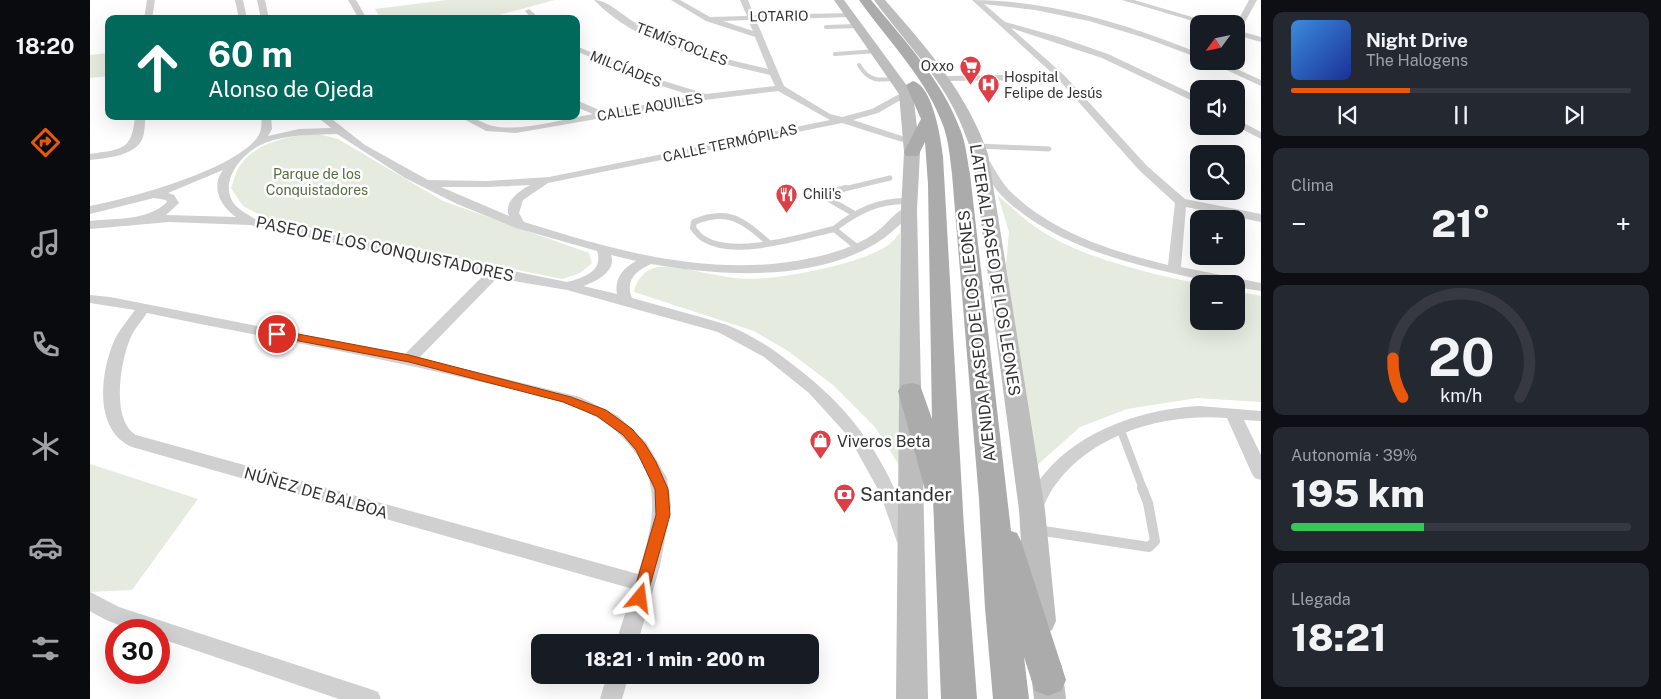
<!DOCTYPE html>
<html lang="es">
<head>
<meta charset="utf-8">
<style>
  body { margin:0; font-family:"Public Sans",sans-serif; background:#242831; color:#f1f3f6; height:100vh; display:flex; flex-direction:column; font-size:19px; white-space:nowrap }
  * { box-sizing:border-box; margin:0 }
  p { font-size:16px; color:#9ea1a6 }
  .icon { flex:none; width:28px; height:28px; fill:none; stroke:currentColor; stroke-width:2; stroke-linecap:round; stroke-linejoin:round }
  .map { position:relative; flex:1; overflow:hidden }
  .drawer { display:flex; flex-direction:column; gap:12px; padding:12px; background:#0d0f14; width:400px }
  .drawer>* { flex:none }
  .hud { position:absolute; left:15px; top:15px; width:475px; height:105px; border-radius:10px; box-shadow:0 5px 20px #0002; background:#00695c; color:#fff; overflow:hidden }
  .needle { width:32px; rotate:237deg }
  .controls { position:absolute; left:1100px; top:15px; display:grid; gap:10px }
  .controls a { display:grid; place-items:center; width:55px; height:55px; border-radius:10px; background:#171b24; box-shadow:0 5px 20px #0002; font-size:25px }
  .speed { position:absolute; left:15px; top:619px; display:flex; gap:10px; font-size:25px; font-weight:700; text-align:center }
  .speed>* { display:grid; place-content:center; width:65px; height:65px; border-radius:50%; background:#171b24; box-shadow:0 5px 20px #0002; line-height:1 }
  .speed .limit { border:8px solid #d22; background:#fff; color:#111 }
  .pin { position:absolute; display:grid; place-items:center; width:42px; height:42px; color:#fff; margin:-21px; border:2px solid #fff; border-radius:50%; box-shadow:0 1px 5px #0007 }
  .me { position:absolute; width:55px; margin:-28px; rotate:16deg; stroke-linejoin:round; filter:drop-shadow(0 0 4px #0008) }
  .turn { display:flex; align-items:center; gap:18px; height:105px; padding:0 20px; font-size:22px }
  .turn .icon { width:65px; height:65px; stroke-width:2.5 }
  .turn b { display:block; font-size:35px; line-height:42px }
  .big { font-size:38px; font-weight:800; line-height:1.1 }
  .drawer .widget { flex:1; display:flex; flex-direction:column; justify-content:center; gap:8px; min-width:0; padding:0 18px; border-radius:10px; background:#242831 }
  .drawer .dial { align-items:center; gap:0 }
  .dial svg { height:130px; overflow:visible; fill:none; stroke:#363941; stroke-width:7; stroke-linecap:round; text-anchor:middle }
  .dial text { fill:#f1f3f6; stroke:none }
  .song { display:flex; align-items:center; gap:15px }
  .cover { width:60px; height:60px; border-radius:8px; background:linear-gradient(135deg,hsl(210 70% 55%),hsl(230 70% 35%)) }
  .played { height:5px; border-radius:2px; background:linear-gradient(90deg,#ea580c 35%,#363941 35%) }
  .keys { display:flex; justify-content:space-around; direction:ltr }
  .heat { display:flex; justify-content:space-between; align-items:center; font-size:28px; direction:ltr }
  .charge { height:8px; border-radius:4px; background:linear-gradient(90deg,#34c759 39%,#363941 0) }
  .trip { position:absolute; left:441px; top:634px; width:288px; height:50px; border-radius:10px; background:#171b24; box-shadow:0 5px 20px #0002; font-weight:800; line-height:50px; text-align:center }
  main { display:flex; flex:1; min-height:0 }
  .tabs { display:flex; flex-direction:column; width:90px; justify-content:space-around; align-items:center; background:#090b0e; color:#9ea1a6 }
  .tabs .icon { width:35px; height:35px }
  .tabs .selected { color:#ea580c }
  .tabs b { font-size:22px; color:#f1f3f6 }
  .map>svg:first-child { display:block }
</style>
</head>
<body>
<main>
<nav class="tabs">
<b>18:20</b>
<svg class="icon selected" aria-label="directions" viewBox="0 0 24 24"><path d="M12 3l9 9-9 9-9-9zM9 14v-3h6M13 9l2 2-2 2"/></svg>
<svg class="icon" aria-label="music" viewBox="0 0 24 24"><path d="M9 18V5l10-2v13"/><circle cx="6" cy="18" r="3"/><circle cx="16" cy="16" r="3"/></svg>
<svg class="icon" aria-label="phone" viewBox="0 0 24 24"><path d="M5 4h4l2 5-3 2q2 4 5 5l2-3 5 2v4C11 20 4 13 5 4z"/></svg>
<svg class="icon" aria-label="climate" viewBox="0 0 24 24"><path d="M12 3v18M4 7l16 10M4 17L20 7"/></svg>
<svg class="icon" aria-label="car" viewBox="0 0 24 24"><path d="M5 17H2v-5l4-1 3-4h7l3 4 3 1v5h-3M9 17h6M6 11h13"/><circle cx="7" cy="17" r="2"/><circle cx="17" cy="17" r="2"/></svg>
<svg class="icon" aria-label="filters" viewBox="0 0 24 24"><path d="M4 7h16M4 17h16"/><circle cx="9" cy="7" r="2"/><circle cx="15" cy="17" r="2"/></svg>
</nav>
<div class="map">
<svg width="1171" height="699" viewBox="0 0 1171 699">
  <rect width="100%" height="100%" fill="#fff"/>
  <!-- green -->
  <path fill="#e5ebdf" d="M357 0H465L394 19H291L285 9Z
    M19 53V76L0 78V55Z
    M228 134 248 139 353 201 499 253 502 263 490 273 472 279 178 219 153 206 141 188C144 181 146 169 152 163 170 140 201 136 228 134Z
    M908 196C922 207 935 221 950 230 991 258 1062 274 1110 284L1109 321H1146V291L1171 296V402L1107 398 1037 409 990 427 945 467 916 264 919 232Z
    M810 233 809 465 785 427 743 385 698 351 664 331 544 292C546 280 556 268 569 267 586 265 625 276 645 278 679 283 768 265 797 246 802 243 806 237 810 233Z
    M0 464 108 499 42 590 0 592Z"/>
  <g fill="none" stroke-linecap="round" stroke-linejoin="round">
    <!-- lane-far4 -->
    <path stroke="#d0d0d0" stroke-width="4" d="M736 27 768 26
      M745 54 787 51
      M769 65C779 82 789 81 807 78"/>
    <!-- lane-far3 -->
    <path stroke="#d0d0d0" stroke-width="5" d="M888 146 959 149
      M750 190 800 178"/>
    <!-- lane-far2 -->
    <path stroke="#d0d0d0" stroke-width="6" d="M756 188 736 193 735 197 763 213
      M679 243C653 221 639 207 604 222L603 228C606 232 610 237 614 239 645 258 710 237 744 229
      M768 248 744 229C767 211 789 200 819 201"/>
    <!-- lane-far1 -->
    <path stroke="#d0d0d0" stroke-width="8" d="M1030 428 1053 489"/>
    <!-- lane -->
    <path stroke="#d0d0d0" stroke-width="10" d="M947 530 1059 547 1065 541 1058 503 1052 488"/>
    <!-- street -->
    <path fill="#d0d0d0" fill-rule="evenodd" d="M57 0H65L62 19H54Z
      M145 0H153L157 19H149Z
      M167 0H175L179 19H171Z
      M258 0H266L277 19H269Z
      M504 0C518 0 532 15 544 22 584 47 632 58 678 69L665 37 616 21 581 0H590L620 17 657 16 650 0H658L664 15 763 13V17H760L666 20 694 86 740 114 752 117 782 109 813 92 821 94 788 113 763 120 824 140V144C818 145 763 126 752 123L458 183 433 200 429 213 434 222C526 251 624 279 721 258 745 253 771 245 790 229 799 222 811 204 823 207V213C811 223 799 236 785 244 721 282 630 276 561 264 545 271 535 281 542 298 573 307 606 315 637 325 660 334 683 349 702 364 767 413 797 461 824 537L821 542 814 544 807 542 790 493 759 437 719 393 674 357 628 332 477 290 407 278 329 358 490 397 528 416 556 442 577 478 581 506 570 566 548 642H526L543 589 42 447C3 430 10 372 25 339 30 329 38 320 45 310L0 303V295L20 297 314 355 394 275 160 225 79 222 0 229V221C26 218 58 221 77 202L76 200 64 198 0 214V206C41 198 141 171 167 138 172 131 172 125 171 116H181L182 129 178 136 209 129 241 128 226 116H238L275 145 338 180 397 181 459 177 740 120 688 91 615 100 426 133 396 131 372 118 370 116C386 116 390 123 403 126 431 132 474 119 503 114L486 107V100L514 112 604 96 555 81 486 51V46L561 77 616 94 685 86 680 75C621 61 548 46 504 0ZM658 20 663 31 633 21ZM247 134 315 178 367 204 426 228 507 251C514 271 493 278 477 282L165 219C159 215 151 211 146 206 126 183 152 152 175 143 198 134 223 135 247 134ZM133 170C120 187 131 207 146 217L76 215 89 203 84 195 78 193ZM440 185C430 190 413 202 419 216L351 187H397ZM521 255 546 261C533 268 524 279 527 294L493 286C505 282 527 271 521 255ZM57 313C166 336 275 354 383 380 424 390 469 396 506 417 524 427 540 443 551 461 572 496 559 538 548 574L46 435C21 420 30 363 40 339 44 329 51 322 57 313Z
      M882 0C960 0 1037 24 1109 53V58L1052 37 999 21 945 10 894 4 915 22 969 37 1018 54 1109 97V104L1012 58 921 28 974 75 1057 166 1095 199 1171 214V222L1096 207 1091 267 1171 283V291L1146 287V284C1124 284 1104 278 1082 273 1024 260 961 241 916 200 903 188 894 171 886 156L887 154H895C904 167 911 183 923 194 964 233 1024 252 1078 265L1085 203 1049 170 969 80 853 81V77L856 76 963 74Z
      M1032 0H1044L1126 24H1113Z
      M1159 0H1167L1150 31 1171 37V42L1146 35V24Z
      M439 9 450 19H442L435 11Z
      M1117 61H1129L1171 80V86Z
      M45 116H55C55 123 55 130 53 137 47 156 17 158 0 160V154C32 149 42 151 45 116Z
      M1146 119 1171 132V139L1146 126Z
      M1109 406 1171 411V421L1154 420 1171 455V480L1165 478 1162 474 1137 418C1077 413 1004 432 966 484 959 493 955 504 950 514L943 516 936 514 934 509C940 497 946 483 955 473 992 429 1054 409 1109 406Z
      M0 592 29 607 280 689 288 692 291 699H249L69 638V630C41 630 24 626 0 611Z
      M517 675H539L532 699H510Z"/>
    <!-- secondary -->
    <path fill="#bdbdbd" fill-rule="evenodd" d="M744 0H754L823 94 830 152 827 210 838 699H806L811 210 814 152 809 94Z
      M784 0H795C837 48 877 93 898 154L955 510 966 621 962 630 951 634 940 630 936 621 929 510 882 154C861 84 825 56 784 0Z
      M956 652 967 656 972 666 976 699H944L940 666 945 656Z"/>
    <!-- primary -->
    <path fill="#ababab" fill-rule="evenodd" d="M769 0H781C814 40 852 80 870 129 876 143 877 159 880 174L921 531 927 533 931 541 976 680 971 691 958 696 945 691 934 657 939 699H903L895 608 889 499 862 174C860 159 859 143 854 128 837 79 799 42 769 0Z
      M823 81C843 86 851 139 853 157L874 528 887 699H851L843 499 839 497 835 490 808 391 812 385 821 383 830 385 842 419 838 184 835 142 828 156H816L814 152 831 119 816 85Z"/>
  </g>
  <!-- route -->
  <path fill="#ea580c" stroke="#983908" d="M187 330 319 355 481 397 516 410 542 429 555 444 566 462 578 489 580 515 555 603 550 605 544 603 542 598 566 515 565 489 546 450 533 435 507 416 473 402 319 362 183 336 181 334Z"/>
  <!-- icons -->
  <defs>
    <symbol id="supermarket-pin" viewBox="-11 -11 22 30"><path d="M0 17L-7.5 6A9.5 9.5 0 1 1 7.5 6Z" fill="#e03e47" stroke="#fff"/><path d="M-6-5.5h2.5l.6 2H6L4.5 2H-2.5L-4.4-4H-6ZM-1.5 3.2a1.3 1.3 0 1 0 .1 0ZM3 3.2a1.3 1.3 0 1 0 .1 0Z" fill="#fff"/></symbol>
    <symbol id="hospital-pin" viewBox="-11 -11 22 30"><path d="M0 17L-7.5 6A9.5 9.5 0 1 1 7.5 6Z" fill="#e03e47" stroke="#fff"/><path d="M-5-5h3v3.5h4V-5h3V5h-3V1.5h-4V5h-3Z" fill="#fff"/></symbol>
    <symbol id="restaurant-pin" viewBox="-11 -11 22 30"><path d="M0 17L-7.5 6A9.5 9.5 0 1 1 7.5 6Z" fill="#e03e47" stroke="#fff"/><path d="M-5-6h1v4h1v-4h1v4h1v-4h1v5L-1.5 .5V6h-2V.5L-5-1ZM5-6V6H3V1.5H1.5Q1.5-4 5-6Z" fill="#fff"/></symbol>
    <symbol id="shop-pin" viewBox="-11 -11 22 30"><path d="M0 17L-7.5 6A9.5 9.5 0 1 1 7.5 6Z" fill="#e03e47" stroke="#fff"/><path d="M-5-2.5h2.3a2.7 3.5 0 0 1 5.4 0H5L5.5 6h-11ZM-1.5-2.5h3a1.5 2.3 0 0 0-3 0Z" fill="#fff"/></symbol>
    <symbol id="bank-pin" viewBox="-11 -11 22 30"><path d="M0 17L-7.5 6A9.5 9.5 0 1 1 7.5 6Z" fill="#e03e47" stroke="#fff"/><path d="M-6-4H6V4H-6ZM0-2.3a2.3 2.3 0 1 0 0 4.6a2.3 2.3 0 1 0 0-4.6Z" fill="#fff"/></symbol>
  </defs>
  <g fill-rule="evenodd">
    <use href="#supermarket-pin" x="868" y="54" width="25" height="34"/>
    <use href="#hospital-pin" x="886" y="72" width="25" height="34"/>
    <use href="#restaurant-pin" x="684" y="182" width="25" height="34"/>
    <use href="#shop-pin" x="718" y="428" width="25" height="34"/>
    <use href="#bank-pin" x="742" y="482" width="25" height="34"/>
  </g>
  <g text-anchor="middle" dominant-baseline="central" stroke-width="5" stroke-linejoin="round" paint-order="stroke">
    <!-- far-street labels -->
    <g font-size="14" fill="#333" stroke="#fff">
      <text transform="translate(689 16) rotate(-1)">LOTARIO</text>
      <text transform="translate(592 44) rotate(21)">TEMÍSTOCLES</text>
      <text transform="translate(536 69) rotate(22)">MILCÍADES</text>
      <text transform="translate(560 107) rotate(-10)">CALLE AQUILES</text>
      <text transform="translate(640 143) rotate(-12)">CALLE TERMÓPILAS</text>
    </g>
    <!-- far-poi labels -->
    <g font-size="14" fill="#333" stroke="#fff" text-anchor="start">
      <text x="864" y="66" text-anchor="end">Oxxo</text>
      <text x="914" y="77">Hospital<tspan x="914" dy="16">Felipe de Jesús</tspan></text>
      <text x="713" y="194">Chili's</text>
    </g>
    <!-- far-park labels -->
    <g font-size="14" fill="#556e40" stroke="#fff">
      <text x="227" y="174">Parque de los<tspan x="227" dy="16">Conquistadores</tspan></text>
    </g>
    <!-- street labels -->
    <g font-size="16" fill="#333" stroke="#fff">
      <text transform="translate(295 249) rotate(12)">PASEO DE LOS CONQUISTADORES</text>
      <text transform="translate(905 270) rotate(81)">LATERAL PASEO DE LOS LEONES</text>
      <text transform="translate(887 336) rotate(-96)">AVENIDA PASEO DE LOS LEONES</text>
      <text transform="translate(226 493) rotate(16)">NÚÑEZ DE BALBOA</text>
    </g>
    <!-- poi labels -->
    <g font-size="16" fill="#333" stroke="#fff" text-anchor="start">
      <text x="747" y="441">Viveros Beta</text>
    </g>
    <!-- near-poi labels -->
    <g font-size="19" fill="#333" stroke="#fff" text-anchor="start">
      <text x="770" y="494">Santander</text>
    </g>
  </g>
</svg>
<div class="controls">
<a><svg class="needle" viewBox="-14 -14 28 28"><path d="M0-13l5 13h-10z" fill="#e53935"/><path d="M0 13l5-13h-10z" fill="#9ea1a6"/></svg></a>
<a><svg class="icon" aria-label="sound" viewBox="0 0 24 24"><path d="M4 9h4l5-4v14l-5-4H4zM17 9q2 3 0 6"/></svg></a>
<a><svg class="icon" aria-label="search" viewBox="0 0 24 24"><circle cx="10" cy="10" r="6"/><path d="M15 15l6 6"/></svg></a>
<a>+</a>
<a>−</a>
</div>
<div class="speed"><div class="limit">30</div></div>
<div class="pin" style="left:187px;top:334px;background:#d93025"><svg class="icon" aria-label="arrive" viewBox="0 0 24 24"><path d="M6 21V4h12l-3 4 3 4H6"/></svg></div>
<svg class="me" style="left:550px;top:598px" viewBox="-20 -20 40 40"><path d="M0-17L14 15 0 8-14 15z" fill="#ea580c" stroke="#fff" stroke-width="4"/></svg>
<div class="trip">18:21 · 1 min · 200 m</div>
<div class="hud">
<div class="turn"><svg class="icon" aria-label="ahead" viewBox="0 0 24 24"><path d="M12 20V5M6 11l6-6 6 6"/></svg><div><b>60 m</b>Alonso de Ojeda</div></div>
</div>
</div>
<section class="drawer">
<div class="widget">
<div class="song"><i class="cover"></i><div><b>Night Drive</b><p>The Halogens</p></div></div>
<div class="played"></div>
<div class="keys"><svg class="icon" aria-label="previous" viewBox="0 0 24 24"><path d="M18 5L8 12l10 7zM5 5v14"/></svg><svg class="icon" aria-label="pause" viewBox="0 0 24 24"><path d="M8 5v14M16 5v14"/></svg><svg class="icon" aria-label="next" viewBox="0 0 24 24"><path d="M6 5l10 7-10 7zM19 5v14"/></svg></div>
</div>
<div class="widget"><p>Clima</p>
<div class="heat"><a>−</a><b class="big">21°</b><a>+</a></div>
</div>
<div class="widget dial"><svg viewBox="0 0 100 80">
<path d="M14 69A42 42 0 1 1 86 69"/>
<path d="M14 69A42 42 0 0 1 8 45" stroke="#ea580c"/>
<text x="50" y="56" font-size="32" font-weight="700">20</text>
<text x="50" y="72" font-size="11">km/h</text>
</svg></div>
<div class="widget"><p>Autonomía · 39%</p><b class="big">195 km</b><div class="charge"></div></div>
<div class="widget"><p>Llegada</p><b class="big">18:21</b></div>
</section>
</main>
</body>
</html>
